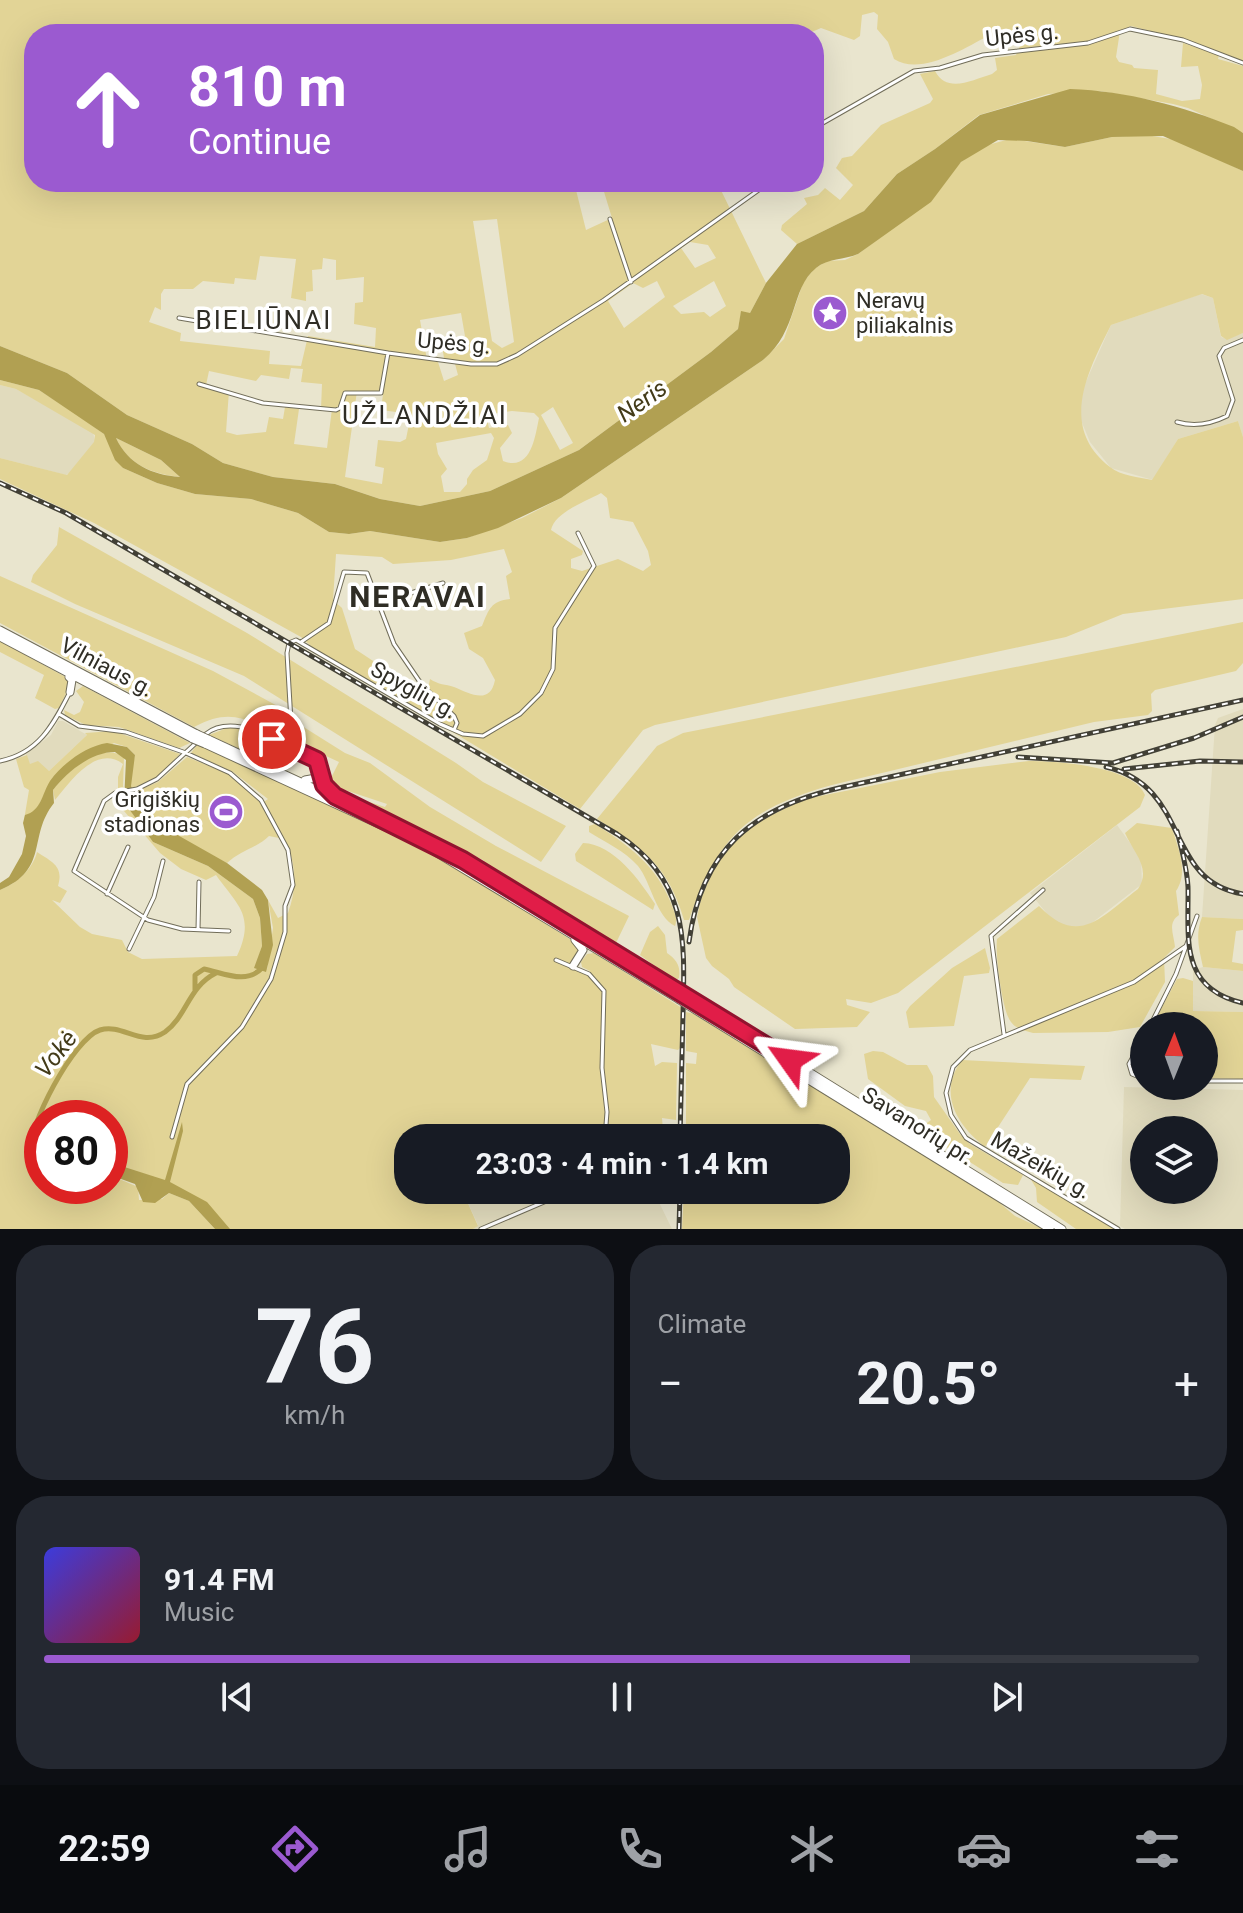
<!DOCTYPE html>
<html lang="en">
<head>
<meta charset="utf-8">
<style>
  body { margin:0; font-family:Roboto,sans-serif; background:#242831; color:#f1f3f6; height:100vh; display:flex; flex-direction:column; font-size:30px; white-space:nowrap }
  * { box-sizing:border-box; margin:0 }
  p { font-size:26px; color:#9ea1a6 }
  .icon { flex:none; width:44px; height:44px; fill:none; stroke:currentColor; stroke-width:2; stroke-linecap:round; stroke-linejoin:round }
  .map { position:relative; height:1229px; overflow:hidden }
  .sheet { display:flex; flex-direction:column; gap:16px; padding:16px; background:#0d0f14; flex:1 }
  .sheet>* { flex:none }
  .hud { position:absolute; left:24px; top:24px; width:800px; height:168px; border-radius:32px; box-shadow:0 8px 32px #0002; background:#9b5ad0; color:#fff; overflow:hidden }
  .needle { width:52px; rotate:1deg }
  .tools { position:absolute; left:1130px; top:1012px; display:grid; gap:16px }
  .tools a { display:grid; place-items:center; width:88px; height:88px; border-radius:50%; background:#171b24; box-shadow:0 8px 32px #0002; font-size:40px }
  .speed { position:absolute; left:24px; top:1100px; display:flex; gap:16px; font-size:40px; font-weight:700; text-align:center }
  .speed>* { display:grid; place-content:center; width:104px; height:104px; border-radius:50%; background:#171b24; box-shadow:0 8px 32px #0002; line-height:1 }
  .speed .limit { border:12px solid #d22; background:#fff; color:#111 }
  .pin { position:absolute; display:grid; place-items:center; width:68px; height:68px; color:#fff; margin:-34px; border:4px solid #fff; border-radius:50%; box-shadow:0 2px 8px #0007 }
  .me { position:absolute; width:88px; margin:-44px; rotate:301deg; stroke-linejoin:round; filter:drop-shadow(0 0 6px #0008) }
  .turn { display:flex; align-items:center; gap:28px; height:168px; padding:0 32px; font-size:36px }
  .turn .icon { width:104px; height:104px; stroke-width:2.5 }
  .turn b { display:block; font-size:56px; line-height:68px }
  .big { font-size:60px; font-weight:700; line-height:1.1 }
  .sheet .card { flex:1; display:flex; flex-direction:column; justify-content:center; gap:12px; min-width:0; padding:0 28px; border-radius:32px; background:#242831 }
  .sheet .dial { align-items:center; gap:0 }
  .dial b { font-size:104px; line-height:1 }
  .song { display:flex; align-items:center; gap:24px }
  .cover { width:96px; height:96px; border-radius:12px; background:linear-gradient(135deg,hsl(240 70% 55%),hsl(350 70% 35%)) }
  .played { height:8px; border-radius:4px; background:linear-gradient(90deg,#9b5ad0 75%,#363941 75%) }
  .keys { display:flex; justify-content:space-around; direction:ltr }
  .heat { display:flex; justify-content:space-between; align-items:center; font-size:44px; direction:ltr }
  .sheet .tiles { flex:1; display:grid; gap:16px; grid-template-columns:1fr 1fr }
  .card:last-child { grid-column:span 2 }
  .trip { position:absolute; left:394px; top:1124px; width:456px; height:80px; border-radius:32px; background:#171b24; box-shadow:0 8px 32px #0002; font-weight:700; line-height:80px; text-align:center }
  .tabs { display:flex; height:128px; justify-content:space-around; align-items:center; background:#090b0e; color:#9ea1a6 }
  .tabs .icon { width:56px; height:56px }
  .tabs .active { color:#9b5ad0 }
  .tabs b { font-size:36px; color:#f1f3f6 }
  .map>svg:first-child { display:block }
</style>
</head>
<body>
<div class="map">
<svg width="1243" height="1229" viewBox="0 0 1243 1229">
  <rect width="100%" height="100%" fill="#e9e5ce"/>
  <!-- built -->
  <path fill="#e1dbbd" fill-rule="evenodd" d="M1201 294 1213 298 1221 337 1227 339 1243 333V437L1238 421 1178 439 1153 480 1111 468 1090 442 1080 418 1081 393 1111 325Z
    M0 385 16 389 93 432 95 442 71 472 66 475 0 458Z
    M1243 709V919L1202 917 1215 725 1218 718Z
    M58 721H63L87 735 49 771 30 765 26 754 51 735Z
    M253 743 265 747 268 743 287 753 283 769 240 749Z
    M1117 825 1141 858 1142 884 1088 926 1065 927 1053 921 1030 893Z
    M1203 967 1243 971V1012L1193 1011V970Z
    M1124 1087 1243 1090V1229H1125L1120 1226ZM1144 1130H1204V1190H1144Z
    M462 1190H536L544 1203 588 1191 615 1197 631 1190H653L672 1229H473L478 1225Z"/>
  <!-- green -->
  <path fill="#e2d496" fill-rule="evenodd" d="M0 0H1243V62L1189 41 1131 26 1120 31 1116 57 1119 62 1132 65 1134 68 1158 70 1156 94 1182 101 1200 99 1202 85 1198 66 1181 67 1183 43 1219 55 1218 59 1243 66V133L1188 108 1173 104 1100 91 1048 94 979 115 935 149 897 174 864 211 797 244 781 230 782 225 807 204 804 198 818 195 825 188 840 200 853 185 836 168 842 158 852 156 881 125 930 103 933 99 920 74 935 71C947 94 972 80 992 74L997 70 995 58 1016 55 1020 46 1018 40 988 36C963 49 921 76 894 59L888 42 877 29 878 15 874 12 862 15 860 36 854 40 821 28 807 34H34V182H574L586 230 612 218 601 182H717L766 283 750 313H741L738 329 711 352 579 450 490 491 420 506 380 499 335 484 273 477 223 463 192 444 127 415 67 373 0 346ZM497 219 514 342 502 348 492 341 473 221ZM690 242 708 245 716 258 695 268 681 248ZM260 256 296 259 291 298 306 301V292L313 291 312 270 322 269 323 258 336 260V280L364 277 363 302 355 303 354 324 376 328 375 347 308 336 301 366 269 364 270 351 180 341 181 333 149 322 155 307 161 310V294L164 289H193L203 281 234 284 235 278 256 280ZM657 281 665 297 624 328 608 301 633 283 643 288ZM714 281 726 306 710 317 704 312 681 314 673 306ZM461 313 465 336 441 340 444 358 455 364 458 375 444 381 438 362 427 360 420 320ZM291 368 303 369 301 382 322 384 321 409H332L327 448 294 444 299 409 285 407 283 419 269 417 266 432 237 435 226 432 229 391 206 385 209 371 256 381 261 375 289 379ZM357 391 383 394 381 410 411 414 406 439 400 442 378 440 375 466 384 468 382 484 345 477ZM553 407 573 443 560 450 541 415ZM512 411 534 413 539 418C535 437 531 472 503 461L500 448 512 433 508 425 489 428 486 415ZM491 433 494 438 487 460 473 470 467 479V484L460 492H444L441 476 447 469 438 454 436 443Z
    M1146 135 1177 140 1243 171V333L1227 340 1221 336 1213 298 1202 294 1111 325C1088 371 1058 427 1110 467 1121 476 1139 477 1152 480L1178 439 1238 421 1243 437V599L1123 614 1066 637 655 725 643 730 580 809 312 647 301 637 94 523 0 479V458L67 475 94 442 95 435 16 389 0 385V380L39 390 79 416 104 434 123 468 157 483 195 494 251 499 298 513 329 532 349 534 370 531 440 542 467 538 522 518 561 498 763 360 784 339 803 283 814 269 827 261 845 260 858 254 889 231 961 162 984 146 1010 139 1065 147 1112 137ZM601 493 607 498 610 518 633 522 648 551 651 565 643 571 618 559 582 571 571 568V559L582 555 583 551 551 530C555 512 585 502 601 493ZM504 549 512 572 506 576 510 599C491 601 489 609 482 626L464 633 469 649 483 658 495 680C490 706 469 693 454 687 445 684 439 685 430 679L427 693 423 694 355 649 342 608 333 600 336 554 382 557 393 564 451 560Z
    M116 438 161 460 180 477C151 474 128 464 116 438Z
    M59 527 247 633 456 763 483 782 566 826 541 862 244 676 75 604 31 582 33 575 57 545Z
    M0 576 213 671 283 709 287 716 288 737C249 725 237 704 194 727L0 623Z
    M1243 622V663L1236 671 1155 690 1151 694 1152 711 1148 715 1094 722 832 785C747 809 718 836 689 920H684C668 865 642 848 597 819L657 746 683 733Z
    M0 641 69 679 70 685 59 708 55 709 35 698 44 675 0 652Z
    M83 686 190 743 179 748 119 727 86 725 65 715 64 710 74 715 80 712 84 702 76 691Z
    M294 721 345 753 370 763 430 807 496 846 629 916 616 943 486 866 483 860 357 798 385 807 387 804 342 789 330 780 339 762 296 742Z
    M227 728H242L289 749 288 762 287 752 268 743 265 747 253 743 240 749 209 735Z
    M113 731 180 754 159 776 138 787 139 790 158 782 187 757 233 776 262 803 268 799 233 772 191 753 197 745 203 747 433 853 576 943 580 953 573 962 566 964 589 975 590 971 582 967 581 962 587 954 594 953 682 1008 680 1048 678 1050 651 1044 655 1066 662 1062 677 1063 676 1120 662 1118 663 1130 670 1131 676 1138H408V1190H462L478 1226 473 1229H225L204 1203 163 1183 154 1198 146 1199 143 1196 142 1185 151 1188 110 1168V1118H42V1186H110V1175L138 1187 139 1200 162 1199 169 1193 189 1201 215 1229H0V890C16 884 33 869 37 852 52 862 64 866 58 886L67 891 60 903 52 900 80 927 92 934 122 940 128 952 142 959 237 956C256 915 237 905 216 875L206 880 181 869 160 853 118 804V777L123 764C96 744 70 782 55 800L53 790C67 771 101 741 124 757L123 786 133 814 153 842 208 866 253 899 260 918 262 946 256 965 267 969 273 928 268 900 278 918 288 913C297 889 297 862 284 839L269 836C260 846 240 851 227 863 194 846 141 826 131 786 129 777 133 765 135 755L127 747 114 743 53 777 38 807 24 820 29 790 24 787 16 759 27 755 30 764 38 761 49 771 87 735 85 733Z
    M1029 761C1056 761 1134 766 1145 795L1140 807 898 993 871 1003 846 999 847 1005 870 1012 857 1027 795 1029 734 987 729 979 712 966 706 958 697 917 701 899 714 867 727 849 757 822 805 799 940 772Z
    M1137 823 1172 828C1178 848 1189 872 1176 891L1179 915C1167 923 1174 935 1175 947L1164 958 1165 982 1140 1027 1108 1032 1033 1033C1025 1031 1016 1029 1011 1022 1002 1011 995 954 997 939L1039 906C1079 948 1102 916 1138 889 1152 868 1133 852 1125 833Z
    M595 824C628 845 656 865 671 903 674 912 678 918 675 926 656 917 651 882 638 866 625 851 605 842 589 832V826Z
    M583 843C614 844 640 881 655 904L653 910 576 861 575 854Z
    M1202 917 1243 919V930L1236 931 1232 962 1243 964V971L1203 967C1199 949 1195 935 1202 917Z
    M658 926 665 935 667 953C676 959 681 966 679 978L675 981 640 955 650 932Z
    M985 948 990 968 989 973 964 976 954 1026 909 1028 906 1012 910 1006 952 968Z
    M1183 978 1193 981V1011L1243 1012V1079L1204 1078V1026H1152L1177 979Z
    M686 1012 694 1014 995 1199 1015 1216 1043 1229H682L684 1190H836V1138H686V1063L696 1064 697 1053 686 1051Z
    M873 1051 883 1052 907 1065H927L933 1076 934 1097 960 1134 970 1144 1023 1175 1018 1185 1003 1183 924 1133V1125L931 1120 926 1111 905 1106 868 1079 864 1054Z
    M962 1060 1085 1066 1081 1080 1030 1078 985 1147C957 1125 937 1093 962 1060Z
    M1030 1178 1115 1229H1076L1037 1202 1036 1188Z"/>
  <!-- water -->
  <path fill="#b1a052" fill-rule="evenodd" d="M1070 89C1127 91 1182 106 1234 127L1243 133V171L1163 136 1112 137 1065 147 1027 141 998 140 961 162 931 202 858 254C844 260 828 258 816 268 790 289 799 330 763 360L561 498 498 528 467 538 440 542 370 531 349 534 329 532 298 513 251 499 195 494 157 483 123 468 115 460 104 434 79 417 39 390 0 380V346L67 373 127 415 192 444 223 463 273 477 335 484 380 499 420 506 490 491 579 450 711 352 738 329 741 311 750 313 766 283 797 244 864 211 897 174 935 149 980 115ZM116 438 161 460 180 477C152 475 128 464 116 438Z
    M107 743 127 747 135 755 131 786 139 804 151 820 227 863 262 890 268 900 273 945 266 972 254 968 262 946 260 918 253 899 208 866 153 842 124 802 126 760 115 752C91 752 67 772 53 790L54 803C27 837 50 869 0 890V883L9 877 22 854 26 836 23 823 25 815C41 811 42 794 50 781 62 764 86 746 107 743Z
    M182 1122 183 1131 170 1182 207 1202 230 1229H215L189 1201 169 1193 155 1203 143 1202 135 1184 110 1175V1165L115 1164 165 1180Z"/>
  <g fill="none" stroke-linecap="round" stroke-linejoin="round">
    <!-- river -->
    <path stroke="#b1a052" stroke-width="5" d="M195 990V975L204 969C224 973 247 986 264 966
      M42 1166 30 1154C27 1127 74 1038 100 1030 123 1023 141 1048 165 1032 187 1016 188 987 216 973"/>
    <defs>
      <path id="street" d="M814 128 914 71 940 68 983 55 1088 43 1130 29 1183 40 1243 63
        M610 219 631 282
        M179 318 388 353 471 364H497L517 355 604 300 770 182
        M199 384 263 403 336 410 340 408 345 393H381L388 353
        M1177 422C1194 427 1211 424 1227 416L1233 400 1219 356 1224 348 1243 340
        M382 602 443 583
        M301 642 329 623 344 572 367 573 394 644 422 685 454 716 457 723 454 730
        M59 714 79 726 126 732 186 753 230 773 261 800 288 850 293 885 285 906V932L271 979 242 1027 187 1084 172 1137
        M206 734C234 711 286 744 314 758L320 766
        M197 742 157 779 137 789 115 793 104 801 74 871 148 920 182 929 229 931
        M289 747 292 739 287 653 289 643 296 640 440 724 463 734 483 736 520 714 541 693 553 669 555 628 594 566 578 533
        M0 761C39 753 53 725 70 692
        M107 894 128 847
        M198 930 199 882
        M129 949 154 897 163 861
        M556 960 589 974 604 991 602 1068 607 1112 605 1138
        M1150 1026 1176 974 1197 916
        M1004 1034 991 936 1043 890
        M1144 1037 1129 1064 1132 1074 1144 1079
        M1204 1081H1243
        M481 1229 572 1190
        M1118 1229 966 1138 951 1115 946 1093 953 1067 970 1050 1134 982 1186 946"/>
      <path id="highway" d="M0 630 197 734
        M0 637 193 739
        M69 677 72 680 70 692
        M208 739 445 849 678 991
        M205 744 422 844 678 999
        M305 780 316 778 320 768
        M573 966 583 950 575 940
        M690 998 1062 1229
        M689 1006 1050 1229"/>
    </defs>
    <!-- street casing -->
    <use href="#street" stroke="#716d59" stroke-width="5"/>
    <!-- highway casing -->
    <use href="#highway" stroke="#716d59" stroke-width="9"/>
    <!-- street -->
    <use href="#street" stroke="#fff" stroke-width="3"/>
    <!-- highway -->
    <use href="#highway" stroke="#fff" stroke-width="7"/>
    <defs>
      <path id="rail" d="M0 483 66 513 617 834C688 880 685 938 683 1014 682 1055 681 1097 680 1138
        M1018 757 1113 763 1194 738 1243 717
        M1106 767C1192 787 1163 881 1243 894
        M1124 769 1200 761 1243 762
        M1177 831C1182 850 1187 868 1188 887 1189 936 1178 988 1243 1003
        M689 942C701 850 753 808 839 788L1243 700
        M679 1229 680 1190"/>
    </defs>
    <!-- rail casing -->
    <use href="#rail" stroke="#424036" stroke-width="5"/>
    <!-- rail -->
    <use href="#rail" stroke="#fff" stroke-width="2" stroke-dasharray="6" stroke-linecap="butt"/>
    <defs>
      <path id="highway-bridge" d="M197 734 208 739
        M193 739 205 744
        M678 991 690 998
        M678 999 689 1006"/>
    </defs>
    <!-- highway-bridge casing -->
    <use href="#highway-bridge" stroke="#716d59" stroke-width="9" stroke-linecap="butt"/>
    <!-- highway-bridge -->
    <use href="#highway-bridge" stroke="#fff" stroke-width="7"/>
  </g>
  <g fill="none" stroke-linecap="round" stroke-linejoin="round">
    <defs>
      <path id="route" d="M272 739 317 760 324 785 335 796 463 860 790 1060"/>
    </defs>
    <!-- route casing -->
    <use href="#route" stroke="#92132f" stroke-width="20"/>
    <!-- route -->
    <use href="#route" stroke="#e11d48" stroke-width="14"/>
  </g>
  <!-- icons -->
  <defs>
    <symbol id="sight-disc" viewBox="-11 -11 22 22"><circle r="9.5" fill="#9b5ad0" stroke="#fff"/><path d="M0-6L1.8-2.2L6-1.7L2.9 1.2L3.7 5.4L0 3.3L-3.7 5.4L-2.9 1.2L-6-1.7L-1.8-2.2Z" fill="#fff"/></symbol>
    <symbol id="stadium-disc" viewBox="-11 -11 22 22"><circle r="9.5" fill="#9b5ad0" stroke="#fff"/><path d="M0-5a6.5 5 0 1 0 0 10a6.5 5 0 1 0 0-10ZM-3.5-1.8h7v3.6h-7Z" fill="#fff"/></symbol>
  </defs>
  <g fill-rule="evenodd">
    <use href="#sight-disc" x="810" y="293" width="40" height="40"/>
    <use href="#stadium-disc" x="206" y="792" width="40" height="40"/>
  </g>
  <g text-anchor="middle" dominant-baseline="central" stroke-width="7" stroke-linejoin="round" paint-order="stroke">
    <!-- street labels -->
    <g font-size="22" fill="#2f2d25" stroke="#fff">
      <text transform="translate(1022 35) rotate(-6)">Upės g.</text>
      <text transform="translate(454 343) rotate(5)">Upės g.</text>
      <text transform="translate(107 667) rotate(28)">Vilniaus g.</text>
      <text transform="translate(414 690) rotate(29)">Spyglių g.</text>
      <text transform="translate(918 1126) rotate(32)">Savanorių pr.</text>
      <text transform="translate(1041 1165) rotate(30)">Mažeikių g.</text>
    </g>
    <!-- poi labels -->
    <g font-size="22" fill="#2f2d25" stroke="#fff" text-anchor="start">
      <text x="856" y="300">Neravų<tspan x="856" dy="25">piliakalnis</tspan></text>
      <text x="200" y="799" text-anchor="end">Grigiškių<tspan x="200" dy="25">stadionas</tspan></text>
    </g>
    <!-- water labels -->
    <g font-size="24" font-style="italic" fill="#433b19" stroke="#fff">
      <text transform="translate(642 401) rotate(-35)">Neris</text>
      <text transform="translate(56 1054) rotate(-52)">Vokė</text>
    </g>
    <!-- quarter labels -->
    <g font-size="26" letter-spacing="2" fill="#2f2d25" stroke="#fff">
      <text x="264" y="320">BIELIŪNAI</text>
      <text x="425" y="415">UŽLANDŽIAI</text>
    </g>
    <!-- district labels -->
    <g font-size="30" font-weight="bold" letter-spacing="2" fill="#2f2d25" stroke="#fff">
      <text x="418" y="596">NERAVAI</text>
    </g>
  </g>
</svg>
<div class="tools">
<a><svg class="needle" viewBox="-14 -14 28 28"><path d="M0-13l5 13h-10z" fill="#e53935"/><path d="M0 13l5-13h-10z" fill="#9ea1a6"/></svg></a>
<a><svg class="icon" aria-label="layers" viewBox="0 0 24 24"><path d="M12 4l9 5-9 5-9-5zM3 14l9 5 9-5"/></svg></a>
</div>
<div class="speed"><div class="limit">80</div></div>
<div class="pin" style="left:272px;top:739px;background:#d93025"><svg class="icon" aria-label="arrive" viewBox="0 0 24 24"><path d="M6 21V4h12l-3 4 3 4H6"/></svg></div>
<svg class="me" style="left:790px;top:1060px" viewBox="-20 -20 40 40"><path d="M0-17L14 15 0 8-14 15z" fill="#e11d48" stroke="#fff" stroke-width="4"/></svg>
<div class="trip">23:03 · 4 min · 1.4 km</div>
<div class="hud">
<div class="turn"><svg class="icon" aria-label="ahead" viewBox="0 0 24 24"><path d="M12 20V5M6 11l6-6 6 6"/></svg><div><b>810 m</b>Continue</div></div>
</div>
</div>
<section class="sheet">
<div class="tiles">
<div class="card dial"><b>76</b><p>km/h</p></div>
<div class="card"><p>Climate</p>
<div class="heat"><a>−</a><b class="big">20.5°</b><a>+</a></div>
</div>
<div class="card">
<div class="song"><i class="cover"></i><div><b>91.4 FM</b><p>Music</p></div></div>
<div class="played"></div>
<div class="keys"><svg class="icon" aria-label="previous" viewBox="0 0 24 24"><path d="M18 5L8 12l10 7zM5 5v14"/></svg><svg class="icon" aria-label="pause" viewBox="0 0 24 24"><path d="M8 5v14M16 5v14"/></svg><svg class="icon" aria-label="next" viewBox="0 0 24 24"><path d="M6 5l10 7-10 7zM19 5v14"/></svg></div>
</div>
</div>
</section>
<nav class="tabs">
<b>22:59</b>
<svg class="icon active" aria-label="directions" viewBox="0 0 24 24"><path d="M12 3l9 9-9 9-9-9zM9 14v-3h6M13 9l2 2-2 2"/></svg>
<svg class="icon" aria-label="music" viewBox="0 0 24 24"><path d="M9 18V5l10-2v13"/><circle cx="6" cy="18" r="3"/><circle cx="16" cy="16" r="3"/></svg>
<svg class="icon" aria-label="phone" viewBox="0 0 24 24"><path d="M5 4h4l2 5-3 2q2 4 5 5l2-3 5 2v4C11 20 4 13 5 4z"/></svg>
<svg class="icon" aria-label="climate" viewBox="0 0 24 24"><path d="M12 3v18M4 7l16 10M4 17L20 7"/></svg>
<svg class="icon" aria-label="car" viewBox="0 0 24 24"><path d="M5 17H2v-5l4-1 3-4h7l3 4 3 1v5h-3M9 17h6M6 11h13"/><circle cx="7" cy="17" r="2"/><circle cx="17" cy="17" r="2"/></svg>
<svg class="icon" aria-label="filters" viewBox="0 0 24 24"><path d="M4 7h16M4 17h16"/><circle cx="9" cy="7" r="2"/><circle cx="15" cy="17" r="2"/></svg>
</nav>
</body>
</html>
